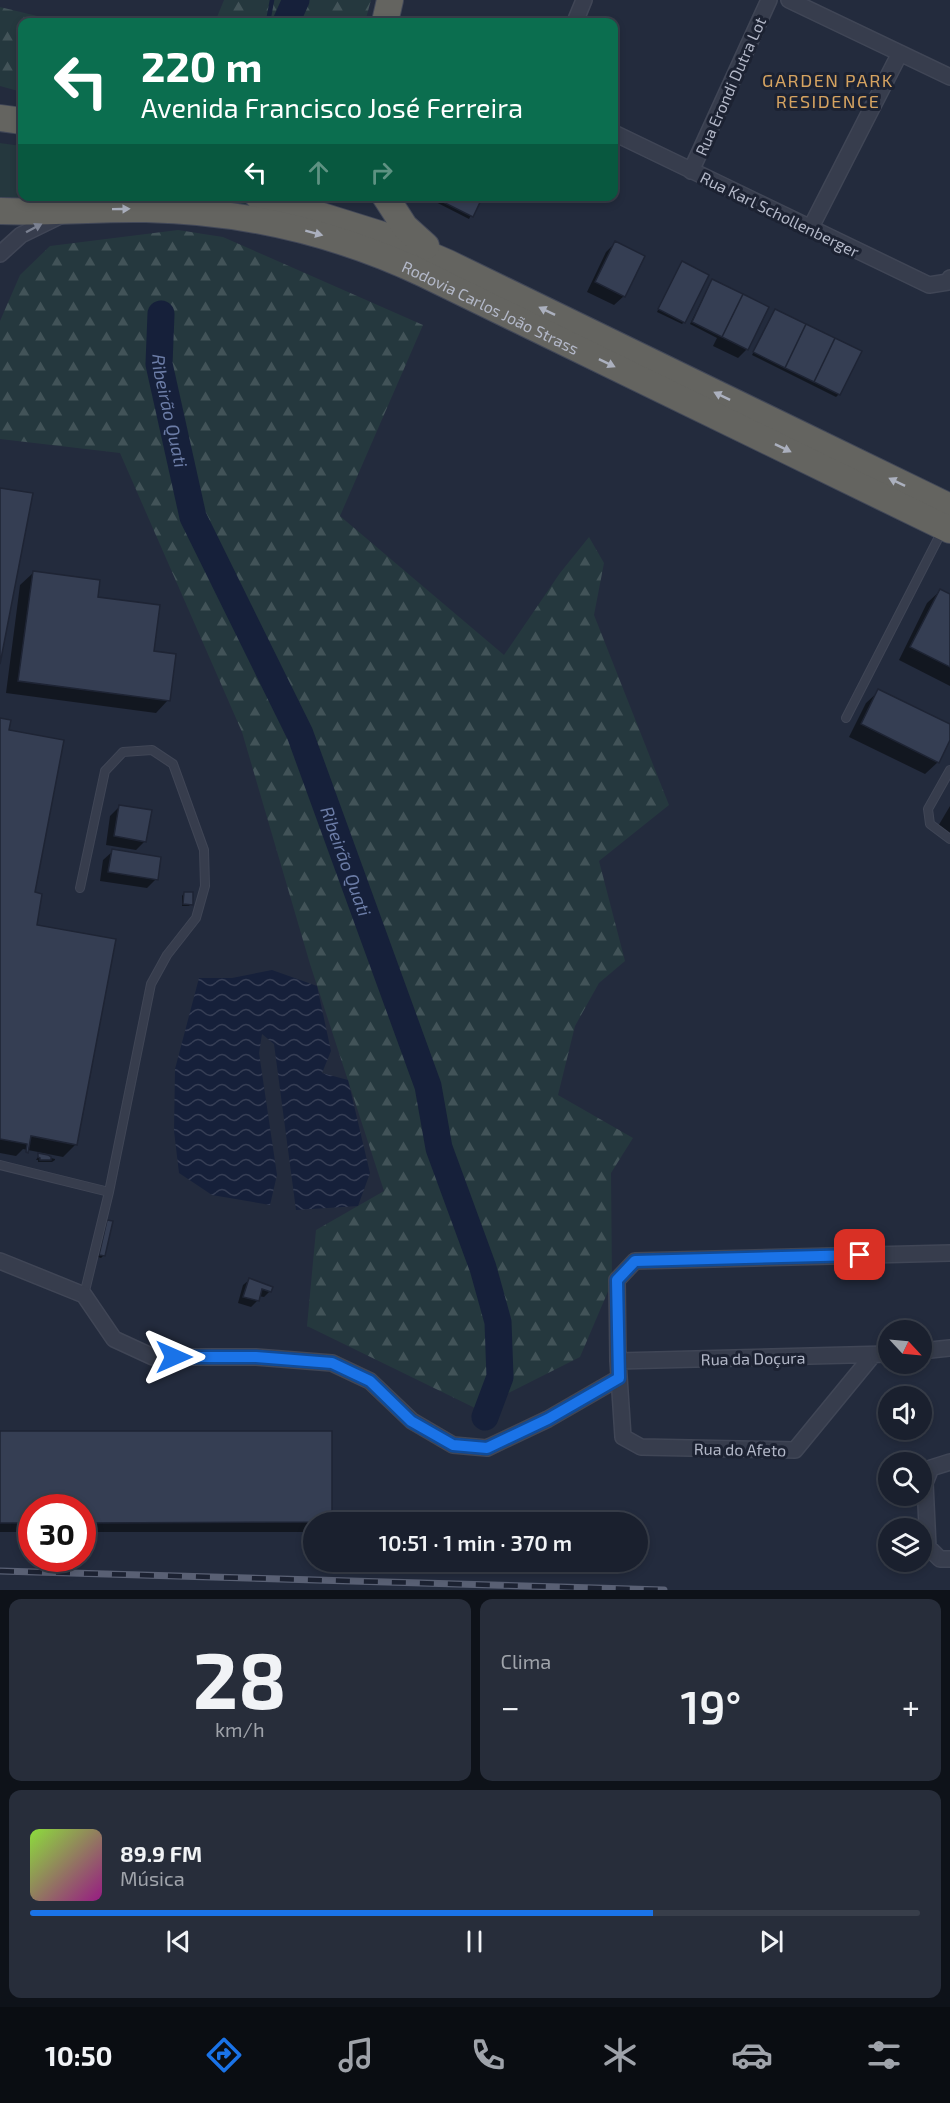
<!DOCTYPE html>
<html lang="pt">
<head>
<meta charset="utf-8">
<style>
  body { margin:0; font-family:"Exo 2",sans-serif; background:#272d3a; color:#f1f3f6; height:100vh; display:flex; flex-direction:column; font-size:22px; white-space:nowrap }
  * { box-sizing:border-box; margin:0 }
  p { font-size:20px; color:#9fa3aa }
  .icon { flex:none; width:33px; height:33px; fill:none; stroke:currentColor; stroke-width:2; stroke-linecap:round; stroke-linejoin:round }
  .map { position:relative; height:1590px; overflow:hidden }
  .panel { display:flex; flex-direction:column; gap:9px; padding:9px; background:#0e1219; flex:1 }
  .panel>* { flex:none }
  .top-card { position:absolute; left:18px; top:18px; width:600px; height:183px; border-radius:12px; box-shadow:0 3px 9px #0003,0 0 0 2px #383e4a; background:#0b6e4f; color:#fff; overflow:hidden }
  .needle { width:39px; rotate:116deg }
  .tools { position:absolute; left:878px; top:1320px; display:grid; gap:12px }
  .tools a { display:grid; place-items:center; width:54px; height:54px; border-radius:50%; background:#1a202e; box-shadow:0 3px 9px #0003,0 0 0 2px #383e4a; font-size:30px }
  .speed { position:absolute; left:18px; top:1494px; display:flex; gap:12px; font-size:30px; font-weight:700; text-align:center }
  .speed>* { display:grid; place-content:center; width:78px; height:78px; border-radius:50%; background:#1a202e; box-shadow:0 3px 9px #0003,0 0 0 2px #383e4a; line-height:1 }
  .speed .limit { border:9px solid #d22; background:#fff; color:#111 }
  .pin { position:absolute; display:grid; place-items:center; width:51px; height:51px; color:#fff; margin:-26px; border-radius:12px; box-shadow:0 3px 9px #0006 }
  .me { position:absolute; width:66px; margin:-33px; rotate:90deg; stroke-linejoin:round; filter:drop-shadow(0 0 4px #0008) }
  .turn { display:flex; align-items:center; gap:21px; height:126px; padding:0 24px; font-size:27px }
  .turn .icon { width:78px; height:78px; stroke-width:2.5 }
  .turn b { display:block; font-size:42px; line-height:51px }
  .lanes { display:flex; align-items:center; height:57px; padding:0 24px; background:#0003; justify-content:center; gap:30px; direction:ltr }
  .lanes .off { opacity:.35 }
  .big { font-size:45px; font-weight:600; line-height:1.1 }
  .panel .tile { flex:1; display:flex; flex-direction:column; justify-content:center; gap:9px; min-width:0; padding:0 21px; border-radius:12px; background:#272d3a }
  .panel .dial { align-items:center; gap:0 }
  .dial b { font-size:78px; line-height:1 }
  .song { display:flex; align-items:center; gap:18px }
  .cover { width:72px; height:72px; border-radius:9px; background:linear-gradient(135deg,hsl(90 70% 55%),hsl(310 70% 35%)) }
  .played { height:6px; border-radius:3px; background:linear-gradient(90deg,#1a73e8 70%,#383e4a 70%) }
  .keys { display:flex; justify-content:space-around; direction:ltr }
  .heat { display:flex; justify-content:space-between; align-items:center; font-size:33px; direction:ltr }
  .panel .tiles { flex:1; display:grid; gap:9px; grid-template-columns:1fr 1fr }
  .tile:last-child { grid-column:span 2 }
  .trip { position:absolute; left:303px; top:1512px; width:345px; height:60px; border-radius:30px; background:#1a202e; box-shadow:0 3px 9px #0003,0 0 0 2px #383e4a; font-weight:600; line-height:60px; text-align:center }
  .tab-bar { display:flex; height:96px; justify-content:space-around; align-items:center; background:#0a0d12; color:#9fa3aa }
  .tab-bar .icon { width:42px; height:42px }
  .tab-bar .selected { color:#1a73e8 }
  .tab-bar b { font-size:27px; color:#f1f3f6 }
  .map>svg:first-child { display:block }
</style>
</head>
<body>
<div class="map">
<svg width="950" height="1590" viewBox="0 0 950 1590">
  <defs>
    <pattern id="forest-firs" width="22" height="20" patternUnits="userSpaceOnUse" patternTransform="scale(1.5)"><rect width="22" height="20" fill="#25383e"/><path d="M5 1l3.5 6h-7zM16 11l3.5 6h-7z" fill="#425358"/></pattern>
    <pattern id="water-waves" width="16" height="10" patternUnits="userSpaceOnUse" patternTransform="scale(1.5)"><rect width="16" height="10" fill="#16203a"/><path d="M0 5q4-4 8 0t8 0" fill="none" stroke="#363e55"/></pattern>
  </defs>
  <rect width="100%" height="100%" fill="#232b3d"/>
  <!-- green -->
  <path fill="#25383e" d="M0 143 22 146V196L229 197 268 207 265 216 88 199 0 197Z"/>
  <!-- forest -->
  <path fill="url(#forest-firs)" d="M224 0H371L365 22H215Z
    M0 7 62 22H22V92L0 86Z
    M178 230 223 237 423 325 340 516 504 655 560 573 589 537 604 563 594 615 669 805 599 861 625 961 599 983 575 1026 558 1095 633 1138 611 1173 612 1282 580 1357 477 1409 307 1326 316 1230 384 1191 310 964 242 732 120 453 0 439V321L20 275 50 246Z"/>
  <!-- water -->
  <path fill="url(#water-waves)" d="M272 970 317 986 331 1051 322 1073 348 1080 370 1173 358 1206 296 1210 274 1044 262 1034 259 1053 277 1175 270 1205 212 1195 179 1173 174 1131 175 1069 199 978H232Z"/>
  <!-- shadow -->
  <path fill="#0007" d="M424 196H481L469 219Z
    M615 243 624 296 614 305 587 292 606 252Z
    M680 266 684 322 682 324 657 312Z
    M710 284 747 349 738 358 713 346 717 338 690 324Z
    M775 311 839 394 836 397 752 355Z
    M33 573 97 598 152 652 168 700 156 713 6 693 20 585Z
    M940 591 950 596V686L899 660 927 603Z
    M879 691 950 726V737L938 762 925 774 849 737 866 703Z
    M0 719 8 731 34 894 35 926 76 1144 63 1157 23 1149 16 1156 0 1153Z
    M120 806 145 841 136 850 106 845 110 816Z
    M950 806V836L937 828Z
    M113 851 156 879 147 888 100 881 103 860Z
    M184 893 191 904 189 906H182V896Z
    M39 1155 55 1159V1160L52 1162H38V1160H36Z
    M108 1222 104 1255 101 1258 98 1257 105 1224Z
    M249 1280 270 1291 264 1297 258 1296 257 1301 251 1307 238 1303 243 1285Z
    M330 1432V1522H314V1532H82V1508H32V1532H0V1433Z"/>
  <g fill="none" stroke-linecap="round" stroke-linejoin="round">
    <!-- stream -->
    <path stroke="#16203a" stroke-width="4.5" d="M268 22 272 0"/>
    <!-- river -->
    <g stroke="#16203a" stroke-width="27">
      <path d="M286 22 296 0"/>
      <path id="s1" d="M161 314 159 364 193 517 300 734 428 1086 439 1148 483 1268 498 1322 500 1377 485 1417"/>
    </g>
  </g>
  <!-- building -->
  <path fill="#353e53" stroke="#1e2434" stroke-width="1.5" d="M431 196H483L473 217Z
    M615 241 645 256 625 297 595 282Z
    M682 261 709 275 685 323 658 309Z
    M712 279 743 294 722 337 692 322Z
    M743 294 769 307 748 350 722 337Z
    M775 309 806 324 785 368 753 352Z
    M806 324 835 338 814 382 785 368Z
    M835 338 862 351 840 395 814 382Z
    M0 488 33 493 0 664Z
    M33 571 100 580 98 597 160 605 154 651 176 654 170 701 18 681Z
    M940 589 950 594V667L910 647Z
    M878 689 950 724V740L939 763 861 724Z
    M0 718 11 720 9 730 64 740 35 892 42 894 37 925 116 939 77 1145 31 1136 28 1153 26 1152 27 1144 0 1139Z
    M119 805 152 810 146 842 114 836Z
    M112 849 161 857 158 880 108 872Z
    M184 892H193V905L183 904Z
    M38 1153 48 1155 51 1157V1160H40V1158L38 1157Z
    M107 1220 113 1221 105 1256 99 1255Z
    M249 1278 273 1287 271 1292 262 1289 259 1301 243 1297Z
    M0 1431H332V1522L82 1523V1508H32V1523H0Z"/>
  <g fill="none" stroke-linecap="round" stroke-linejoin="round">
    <defs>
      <path id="service" d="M846 718 942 531
        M950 770 928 809 930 824 950 839
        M80 888 105 771 123 752 152 750 173 764 204 850 205 886 196 918 167 955 151 984 109 1192 84 1295
        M0 1165 109 1192"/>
      <path id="minor" d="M789 0 950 77
        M575 22 584 0
        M614 133 929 285 948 282 950 278
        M691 171 769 0
        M810 229 900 53
        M0 254 21 235 60 216
        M0 1261 84 1295 114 1339 153 1357H256L332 1363 370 1381 412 1421 453 1445 487 1448 548 1419 619 1378
        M921 1351 950 1348
        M873 1355 795 1450 641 1447 623 1437 618 1361 617 1280 635 1261 950 1253
        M618 1361 888 1354
        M950 1462 931 1468 925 1483 928 1547 940 1559H950"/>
      <g id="trunk">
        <path d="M385 22 390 0"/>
        <path d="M0 118 22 121"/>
        <path d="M258 196 386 236 448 263 950 507"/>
        <path d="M385 196 405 227 426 246"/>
        <path id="s2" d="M0 211C49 213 98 208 146 209 243 211 337 233 424 274L950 530"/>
      </g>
    </defs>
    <!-- service casing -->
    <use href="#service" stroke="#404656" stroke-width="10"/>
    <!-- minor casing -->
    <use href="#minor" stroke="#404656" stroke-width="18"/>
    <!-- trunk casing -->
    <use href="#trunk" stroke="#424858" stroke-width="28"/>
    <!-- service -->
    <use href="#service" stroke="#373d4d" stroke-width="8"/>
    <!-- minor -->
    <use href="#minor" stroke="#373d4d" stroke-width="15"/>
    <!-- trunk -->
    <use href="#trunk" stroke="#646460" stroke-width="26"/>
    <defs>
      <path id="rail" d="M0 1571 664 1590"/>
    </defs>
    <!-- rail casing -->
    <use href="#rail" stroke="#596074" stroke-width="7"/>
    <!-- rail -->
    <use href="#rail" stroke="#1c2232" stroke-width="4.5" stroke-dasharray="14" stroke-linecap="butt"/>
  </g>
  <!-- one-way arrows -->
  <defs><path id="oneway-solid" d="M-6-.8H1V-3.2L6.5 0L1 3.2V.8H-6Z" transform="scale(1.5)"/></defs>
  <g fill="#abb0be">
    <use href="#oneway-solid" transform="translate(121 209) rotate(-1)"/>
    <use href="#oneway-solid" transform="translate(314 233) rotate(15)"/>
    <use href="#oneway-solid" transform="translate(547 311) rotate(-154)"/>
    <use href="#oneway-solid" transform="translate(607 363) rotate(26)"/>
    <use href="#oneway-solid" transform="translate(722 396) rotate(-154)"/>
    <use href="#oneway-solid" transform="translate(783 448) rotate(26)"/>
    <use href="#oneway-solid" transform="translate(897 482) rotate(-154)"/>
  </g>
  <use fill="#7b8191" href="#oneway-solid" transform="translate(34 228) rotate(-28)"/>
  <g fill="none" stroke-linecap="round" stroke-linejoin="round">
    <defs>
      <path id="route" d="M174 1357H256L332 1363 370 1381 411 1421 453 1445 487 1448 548 1419 619 1378 617 1280 635 1261 860 1255"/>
    </defs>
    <!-- route casing -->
    <use href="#route" stroke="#114b97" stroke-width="15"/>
    <!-- route -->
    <use href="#route" stroke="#1a73e8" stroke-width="10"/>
  </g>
  <g text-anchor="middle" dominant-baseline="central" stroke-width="6" stroke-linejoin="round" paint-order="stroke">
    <!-- street labels -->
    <g font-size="16" fill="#b3b8c8" stroke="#1c2232">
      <text transform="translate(730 86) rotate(-66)">Rua Erondi Dutra Lot</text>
      <text transform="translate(780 214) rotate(26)">Rua Karl Schollenberger</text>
      <text stroke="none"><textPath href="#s2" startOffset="508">Rodovia Carlos João Strass</textPath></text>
      <text transform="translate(753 1358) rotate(-1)">Rua da Doçura</text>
      <text transform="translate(740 1449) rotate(1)">Rua do Afeto</text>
    </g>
    <!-- neighbourhood labels -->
    <g font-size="18" letter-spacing="1.5" fill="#d5a361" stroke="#1c2232">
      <text x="828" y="80">GARDEN PARK<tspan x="828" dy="21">RESIDENCE</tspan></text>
    </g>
    <!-- water labels -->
    <g font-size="18" font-style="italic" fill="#6c7da7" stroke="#1c2232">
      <text stroke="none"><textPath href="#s1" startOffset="98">Ribeirão Quati</textPath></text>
      <text stroke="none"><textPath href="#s1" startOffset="584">Ribeirão Quati</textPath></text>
    </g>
  </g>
</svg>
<div class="tools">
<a><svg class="needle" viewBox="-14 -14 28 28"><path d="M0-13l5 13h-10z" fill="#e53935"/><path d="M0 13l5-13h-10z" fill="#9fa3aa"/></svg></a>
<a><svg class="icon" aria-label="sound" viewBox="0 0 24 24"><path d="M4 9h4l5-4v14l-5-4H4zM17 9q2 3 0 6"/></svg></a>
<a><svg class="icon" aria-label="search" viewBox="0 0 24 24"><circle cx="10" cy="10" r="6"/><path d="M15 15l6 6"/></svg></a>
<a><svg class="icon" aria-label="layers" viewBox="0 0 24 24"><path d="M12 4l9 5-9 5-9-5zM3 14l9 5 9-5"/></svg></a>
</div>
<div class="speed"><div class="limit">30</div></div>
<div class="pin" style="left:860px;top:1255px;background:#d93025"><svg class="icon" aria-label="arrive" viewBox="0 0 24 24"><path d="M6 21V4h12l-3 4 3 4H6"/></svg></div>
<svg class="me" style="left:174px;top:1357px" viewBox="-20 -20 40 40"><path d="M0-17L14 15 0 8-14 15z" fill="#1a73e8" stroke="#fff" stroke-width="4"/></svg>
<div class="trip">10:51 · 1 min · 370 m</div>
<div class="top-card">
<div class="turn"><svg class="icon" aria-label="left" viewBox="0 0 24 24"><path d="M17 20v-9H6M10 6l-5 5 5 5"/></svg><div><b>220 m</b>Avenida Francisco José Ferreira</div></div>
<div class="lanes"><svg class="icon" aria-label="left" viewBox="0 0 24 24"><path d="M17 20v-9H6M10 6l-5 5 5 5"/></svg><svg class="icon off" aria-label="ahead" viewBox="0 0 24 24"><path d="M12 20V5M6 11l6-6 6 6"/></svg><svg class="icon off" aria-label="right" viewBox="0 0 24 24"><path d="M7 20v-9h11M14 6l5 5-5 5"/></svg></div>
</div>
</div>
<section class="panel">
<div class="tiles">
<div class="tile dial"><b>28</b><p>km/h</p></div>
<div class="tile"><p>Clima</p>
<div class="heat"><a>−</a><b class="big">19°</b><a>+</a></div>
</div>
<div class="tile">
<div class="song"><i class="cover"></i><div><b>89.9 FM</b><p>Música</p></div></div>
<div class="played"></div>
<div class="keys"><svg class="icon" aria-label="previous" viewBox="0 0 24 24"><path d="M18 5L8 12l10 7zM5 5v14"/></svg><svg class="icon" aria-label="pause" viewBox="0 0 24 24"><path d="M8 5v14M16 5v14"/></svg><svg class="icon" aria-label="next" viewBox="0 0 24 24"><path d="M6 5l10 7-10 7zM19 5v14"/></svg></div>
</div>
</div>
</section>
<nav class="tab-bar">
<b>10:50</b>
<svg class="icon selected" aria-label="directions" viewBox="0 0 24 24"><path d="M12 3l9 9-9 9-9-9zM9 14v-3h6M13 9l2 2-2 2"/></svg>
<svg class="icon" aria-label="music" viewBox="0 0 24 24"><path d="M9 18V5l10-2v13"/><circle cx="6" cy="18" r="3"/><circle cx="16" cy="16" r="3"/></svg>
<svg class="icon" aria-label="phone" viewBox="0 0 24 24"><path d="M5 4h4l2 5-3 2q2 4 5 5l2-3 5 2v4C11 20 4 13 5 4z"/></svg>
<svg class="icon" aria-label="climate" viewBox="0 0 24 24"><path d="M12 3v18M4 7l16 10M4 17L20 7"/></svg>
<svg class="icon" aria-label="car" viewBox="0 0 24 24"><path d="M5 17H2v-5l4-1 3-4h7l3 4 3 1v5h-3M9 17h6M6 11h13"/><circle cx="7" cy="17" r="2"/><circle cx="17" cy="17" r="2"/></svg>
<svg class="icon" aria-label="filters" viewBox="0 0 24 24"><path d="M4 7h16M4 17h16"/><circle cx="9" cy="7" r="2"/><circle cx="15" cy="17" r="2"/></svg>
</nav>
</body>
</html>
